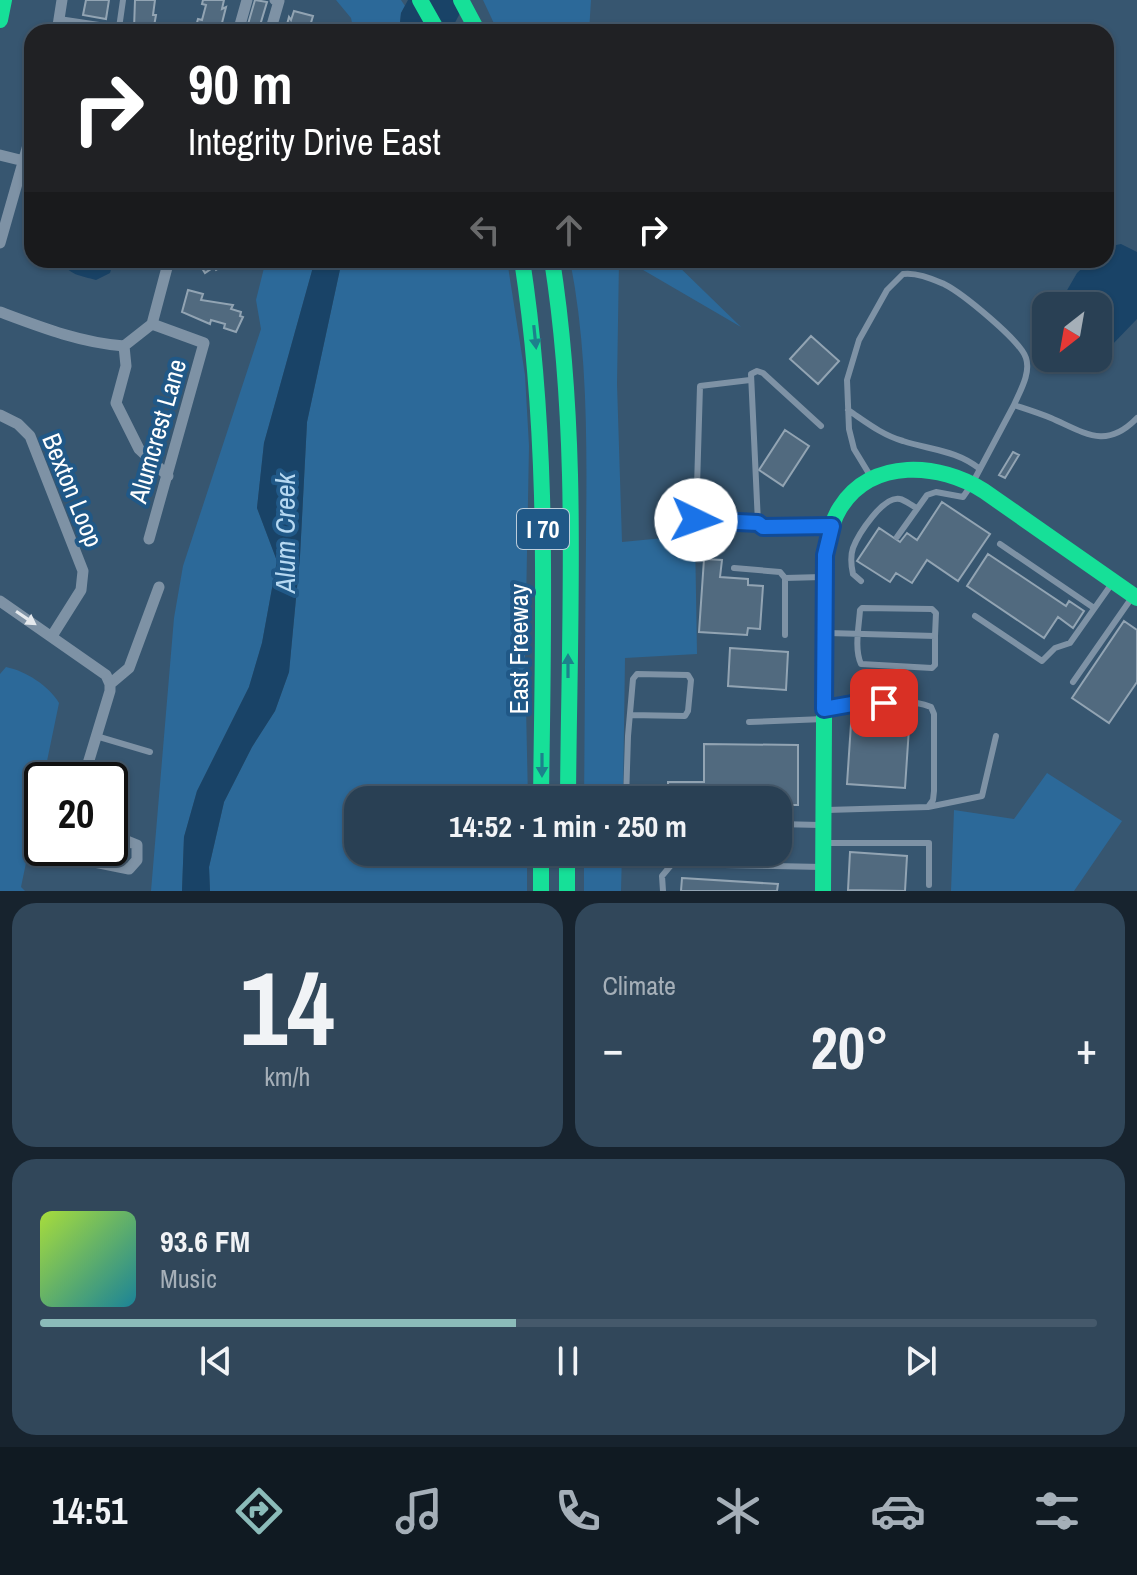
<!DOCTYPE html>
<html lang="en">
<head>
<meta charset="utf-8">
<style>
  body { margin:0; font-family:"Archivo Narrow",sans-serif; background:#31475a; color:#f1f3f6; height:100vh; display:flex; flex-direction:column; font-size:30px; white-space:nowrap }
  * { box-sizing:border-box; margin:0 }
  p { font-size:26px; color:#a5afb8 }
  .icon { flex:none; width:44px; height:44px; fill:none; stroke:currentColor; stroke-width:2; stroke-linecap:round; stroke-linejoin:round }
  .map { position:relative; height:891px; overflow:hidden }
  .details { display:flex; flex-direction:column; gap:12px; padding:12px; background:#17232e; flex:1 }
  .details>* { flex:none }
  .guide { position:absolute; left:24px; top:24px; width:1090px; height:244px; border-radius:24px; box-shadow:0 2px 6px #0004,0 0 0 2px #45596b; background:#202124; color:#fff; overflow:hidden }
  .needle { width:52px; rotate:211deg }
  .fabs { position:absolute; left:1032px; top:292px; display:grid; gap:16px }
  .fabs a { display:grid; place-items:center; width:80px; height:80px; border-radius:16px; background:#294054; box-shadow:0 2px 6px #0004,0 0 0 2px #45596b; font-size:40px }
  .speed { position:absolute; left:24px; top:762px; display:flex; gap:16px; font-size:40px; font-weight:700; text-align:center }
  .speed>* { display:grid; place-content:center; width:104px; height:104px; border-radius:50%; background:#294054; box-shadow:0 2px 6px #0004,0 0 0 2px #45596b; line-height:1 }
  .speed .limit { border:4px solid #111; border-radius:12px; background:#fff; color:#111 }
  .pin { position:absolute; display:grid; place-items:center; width:68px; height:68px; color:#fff; margin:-34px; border-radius:16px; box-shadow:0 4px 12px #0006 }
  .me { position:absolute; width:88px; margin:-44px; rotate:93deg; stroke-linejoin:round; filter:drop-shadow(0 0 6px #0008) }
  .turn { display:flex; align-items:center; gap:28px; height:168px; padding:0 32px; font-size:36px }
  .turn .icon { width:104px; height:104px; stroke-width:2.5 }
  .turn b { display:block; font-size:56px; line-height:68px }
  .lanes { display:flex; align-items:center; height:76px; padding:0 32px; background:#0003; justify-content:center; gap:40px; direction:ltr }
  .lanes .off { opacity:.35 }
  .big { font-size:60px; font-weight:800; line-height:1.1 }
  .details .widget { flex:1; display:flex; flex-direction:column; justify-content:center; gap:12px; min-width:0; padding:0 28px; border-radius:24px; background:#31475a }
  .details .dial { align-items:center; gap:0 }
  .dial b { font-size:104px; line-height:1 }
  .song { display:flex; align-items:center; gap:24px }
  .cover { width:96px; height:96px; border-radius:12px; background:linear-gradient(135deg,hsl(80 70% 55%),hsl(190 70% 35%)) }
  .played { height:8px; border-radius:4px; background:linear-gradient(90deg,#8bbbb9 45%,#45596b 45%) }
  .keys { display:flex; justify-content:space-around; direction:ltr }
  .heat { display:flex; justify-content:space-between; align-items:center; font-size:44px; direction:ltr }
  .details .tiles { flex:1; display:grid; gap:12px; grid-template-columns:1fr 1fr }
  .widget:last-child { grid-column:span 2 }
  .trip { position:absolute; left:344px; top:786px; width:448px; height:80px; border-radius:24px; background:#294054; box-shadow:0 2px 6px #0004,0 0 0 2px #45596b; font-weight:800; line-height:80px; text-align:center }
  .menu { display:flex; height:128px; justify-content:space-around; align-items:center; background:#101a22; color:#a5afb8 }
  .menu .icon { width:56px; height:56px }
  .menu .active { color:#8bbbb9 }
  .menu b { font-size:36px; color:#f1f3f6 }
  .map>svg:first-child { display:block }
</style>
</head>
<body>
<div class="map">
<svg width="1137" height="891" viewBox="0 0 1137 891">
  <rect width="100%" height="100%" fill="#375670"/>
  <!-- green -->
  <path fill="#2c6999" d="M336 0H401L405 6 401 13 399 32H354L351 18Z
    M483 0H591L589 32H498Z
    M266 260H315L264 443 257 508 277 561 262 643 249 687 197 791 184 837 182 891H151L174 618 183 566 261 329 256 300Z
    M342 260H507L525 375 529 446 525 659 528 800H358V852H527V891H210L209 867 224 802 252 747 275 711 289 672 300 556 307 422Z
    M570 260H619L617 384 622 542 695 535 697 654 625 658 623 800H584C585 713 585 626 586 539 587 446 588 351 570 260Z
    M626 260H672L741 327Z
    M6 667C26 671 49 686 59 703L21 887 25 891H0V674Z
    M1047 773 1122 821 1074 891H951L954 810 1014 819Z
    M584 852H622L621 891H584Z"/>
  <!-- water -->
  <path fill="#194367" d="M408 0H467L450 32H399L401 13Z
    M1121 244 1137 252V319L1110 347 1098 342V306H1073L1066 292 1077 273 1091 260H1106V247Z
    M62 260H114L110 273 96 280C82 276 67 275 62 260Z
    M315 260H342L307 422 300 556 289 672 275 711 252 747 224 802 209 867 210 891H182L184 837 197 791 249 687 262 643 277 561 257 508 264 443Z"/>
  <!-- building -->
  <path fill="#516a7f" stroke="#92a4b3" stroke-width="2" d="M86 0H109L106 19 83 15Z
    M135 0H155L153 15H156L153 32H131V28L134 29Z
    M203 0H224L222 9 226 7 221 27 215 25 214 32 195 30 198 19 202 20 206 5 202 4Z
    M255 0 267 2 258 32H250L246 31Z
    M294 11 313 16 310 26 306 25 304 32H285L289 17 291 20Z
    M197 260H229L230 261 216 270 214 267 205 273Z
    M188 290 203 294 201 300 233 305 231 309 241 312 240 316 243 317 236 332 224 328 225 324 211 320 210 324 182 312Z
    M811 336 839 361 818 384 790 359Z
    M785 430 809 446 783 486 759 470Z
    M1013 452 1019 455 1005 478 999 475Z
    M942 502 990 534 958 581 927 560 912 583 896 573 890 582 857 561 879 528 900 542 907 533 917 540Z
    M988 554 1066 606 1069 601 1084 611 1073 628 1058 617 1044 638 967 586Z
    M704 559 722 560 720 577 748 579V585L763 586 760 629 748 628 747 635 699 632Z
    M1124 621 1137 630V682L1109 723 1072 698Z
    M730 648 788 652 786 690 728 686Z
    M852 709 910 713 905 788 847 784Z
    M704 744 798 745V805H778V800H668V782H704Z
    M850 852 907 856 905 891 848 890Z
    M682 878 778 884 777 891H681Z"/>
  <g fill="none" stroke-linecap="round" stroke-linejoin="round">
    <!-- lane -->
    <path stroke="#7e92a5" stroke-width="6" d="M59 19 119 28 123 0
      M20 176 32 180
      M750 380 700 386 696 520 758 523
      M848 410C866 422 882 435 903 441 931 450 956 450 980 469
      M821 426 763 373 757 371 751 374 758 523 763 527 829 526
      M871 477 854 449 849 429 847 380 859 340 887 290 903 274C916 272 932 279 944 284 962 293 1020 340 1026 358 1031 373 1020 391 1014 405 1026 409 1039 413 1051 418 1085 433 1106 450 1137 418
      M897 537 927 495 936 492 963 497 972 484 1014 405
      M1000 544 1094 608
      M734 568 780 572 785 578
      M861 581 853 574C851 565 850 557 853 548 858 535 883 495 900 499 905 500 912 506 917 508
      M975 616 1042 661 1055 648 1070 643 1113 582
      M828 633 935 636V665L932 668 861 664C854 649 859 626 860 610L862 608 932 609 936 613 935 636
      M785 635V578L822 577
      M1073 682 1133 596
      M749 722 824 719
      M96 736 150 752
      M626 800 628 736 633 679 637 674 688 675 691 680 688 711 685 716 630 715
      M928 807 982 796 996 736
      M827 810 928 807 933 800 934 791V714L931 707C908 696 853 703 828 708
      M778 824 820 825
      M823 843H929V885
      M663 891 662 876 672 864 822 867"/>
    <!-- street -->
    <path stroke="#7e92a5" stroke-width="11" d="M57 32 62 0
      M238 32 247 0
      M270 32 279 1 275 0
      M0 155 24 161
      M0 243 32 131
      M0 312C40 327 81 343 124 346L152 324
      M152 324 169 260
      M124 346 126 366 116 403 139 449 168 476
      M0 415 18 424 30 436 83 571 81 590 52 636
      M149 539 204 343 152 324
      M0 601 106 675 110 684V691L83 780
      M110 684 129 668 159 587
      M45 852 129 869 137 860V845L110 834"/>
    <!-- fast -->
    <path stroke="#16e098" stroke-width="16" d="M420 0 438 32
      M461 0 478 32
      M0 20 4 0
      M522 260C550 442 543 617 541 800
      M552 260C580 438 569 621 568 800
      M541 852V891
      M567 852V891
      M823 891 825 555C829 539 831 522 840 508 872 457 940 463 984 491L1137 598"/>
  </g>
  <!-- one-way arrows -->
  <defs><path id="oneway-solid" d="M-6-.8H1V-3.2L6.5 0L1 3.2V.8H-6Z" transform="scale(2)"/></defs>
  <g fill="#1d818c">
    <use href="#oneway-solid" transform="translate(535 337) rotate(84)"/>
    <use href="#oneway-solid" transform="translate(568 666) rotate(-90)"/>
    <use href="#oneway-solid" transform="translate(542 765) rotate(90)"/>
  </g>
  <use fill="#e5e9ed" href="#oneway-solid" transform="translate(26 618) rotate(34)"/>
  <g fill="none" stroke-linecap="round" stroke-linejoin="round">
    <defs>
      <path id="route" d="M696 520 758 523 763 527 832 526 825 555 824 709 852 704 884 703"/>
    </defs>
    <!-- route casing -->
    <use href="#route" stroke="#114b97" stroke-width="20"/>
    <!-- route -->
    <use href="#route" stroke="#1a73e8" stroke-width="14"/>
  </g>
  <g text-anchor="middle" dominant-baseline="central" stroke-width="8" stroke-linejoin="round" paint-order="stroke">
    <!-- shield labels -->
    <rect fill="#205887" stroke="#bccddb" stroke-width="2" x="517" y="509" width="52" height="40" rx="6"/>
    <g font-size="24" font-weight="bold" fill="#fff">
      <text x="543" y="529">I 70</text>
    </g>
    <!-- street labels -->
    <g font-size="26" fill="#fff" stroke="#205887">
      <text transform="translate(157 431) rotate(-74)">Alumcrest Lane</text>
      <text transform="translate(73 490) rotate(68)">Bexton Loop</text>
      <text transform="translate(518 649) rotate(-90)">East Freeway</text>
    </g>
    <!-- water labels -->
    <g font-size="28" font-style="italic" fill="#b6d8f1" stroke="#205887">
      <text transform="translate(285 533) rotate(-90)">Alum Creek</text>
    </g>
  </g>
</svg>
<div class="fabs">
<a><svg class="needle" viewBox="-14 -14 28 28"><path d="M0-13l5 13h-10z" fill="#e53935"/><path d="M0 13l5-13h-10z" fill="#a5afb8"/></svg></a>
</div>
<div class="speed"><div class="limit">20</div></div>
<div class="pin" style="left:884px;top:703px;background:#d93025"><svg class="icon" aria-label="arrive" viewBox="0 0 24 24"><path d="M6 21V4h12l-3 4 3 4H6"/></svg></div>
<svg class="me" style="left:696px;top:520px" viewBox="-20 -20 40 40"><circle r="19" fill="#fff"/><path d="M0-13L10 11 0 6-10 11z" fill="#1a73e8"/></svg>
<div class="trip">14:52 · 1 min · 250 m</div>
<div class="guide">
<div class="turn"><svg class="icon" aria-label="right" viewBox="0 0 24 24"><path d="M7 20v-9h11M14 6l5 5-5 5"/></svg><div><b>90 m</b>Integrity Drive East</div></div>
<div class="lanes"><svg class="icon off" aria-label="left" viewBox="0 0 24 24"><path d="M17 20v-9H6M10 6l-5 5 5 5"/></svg><svg class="icon off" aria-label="ahead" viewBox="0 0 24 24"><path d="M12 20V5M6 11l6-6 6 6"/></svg><svg class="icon" aria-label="right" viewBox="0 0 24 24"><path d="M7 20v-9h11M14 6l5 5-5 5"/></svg></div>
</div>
</div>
<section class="details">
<div class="tiles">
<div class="widget dial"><b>14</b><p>km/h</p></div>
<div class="widget"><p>Climate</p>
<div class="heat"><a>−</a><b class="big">20°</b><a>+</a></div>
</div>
<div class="widget">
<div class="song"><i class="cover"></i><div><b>93.6 FM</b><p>Music</p></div></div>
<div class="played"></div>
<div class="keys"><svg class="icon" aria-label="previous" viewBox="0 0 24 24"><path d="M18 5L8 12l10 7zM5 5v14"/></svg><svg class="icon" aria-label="pause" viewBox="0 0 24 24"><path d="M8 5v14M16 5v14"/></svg><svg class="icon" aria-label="next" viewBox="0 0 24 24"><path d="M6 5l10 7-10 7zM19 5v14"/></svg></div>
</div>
</div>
</section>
<nav class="menu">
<b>14:51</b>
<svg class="icon active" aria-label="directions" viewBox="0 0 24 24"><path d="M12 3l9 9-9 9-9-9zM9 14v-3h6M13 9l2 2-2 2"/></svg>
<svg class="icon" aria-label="music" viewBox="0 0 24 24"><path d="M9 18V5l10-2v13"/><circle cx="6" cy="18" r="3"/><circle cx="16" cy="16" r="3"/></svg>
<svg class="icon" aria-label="phone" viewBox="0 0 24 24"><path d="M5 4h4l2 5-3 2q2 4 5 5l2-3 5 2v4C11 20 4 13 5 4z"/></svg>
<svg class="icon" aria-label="climate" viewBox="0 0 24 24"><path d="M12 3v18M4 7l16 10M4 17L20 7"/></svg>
<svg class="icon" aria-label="car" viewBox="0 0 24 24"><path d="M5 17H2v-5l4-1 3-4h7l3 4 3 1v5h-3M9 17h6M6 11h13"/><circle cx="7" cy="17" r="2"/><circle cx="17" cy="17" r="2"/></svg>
<svg class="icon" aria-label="filters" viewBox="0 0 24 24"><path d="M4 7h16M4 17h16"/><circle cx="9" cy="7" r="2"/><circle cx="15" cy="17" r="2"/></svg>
</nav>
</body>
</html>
